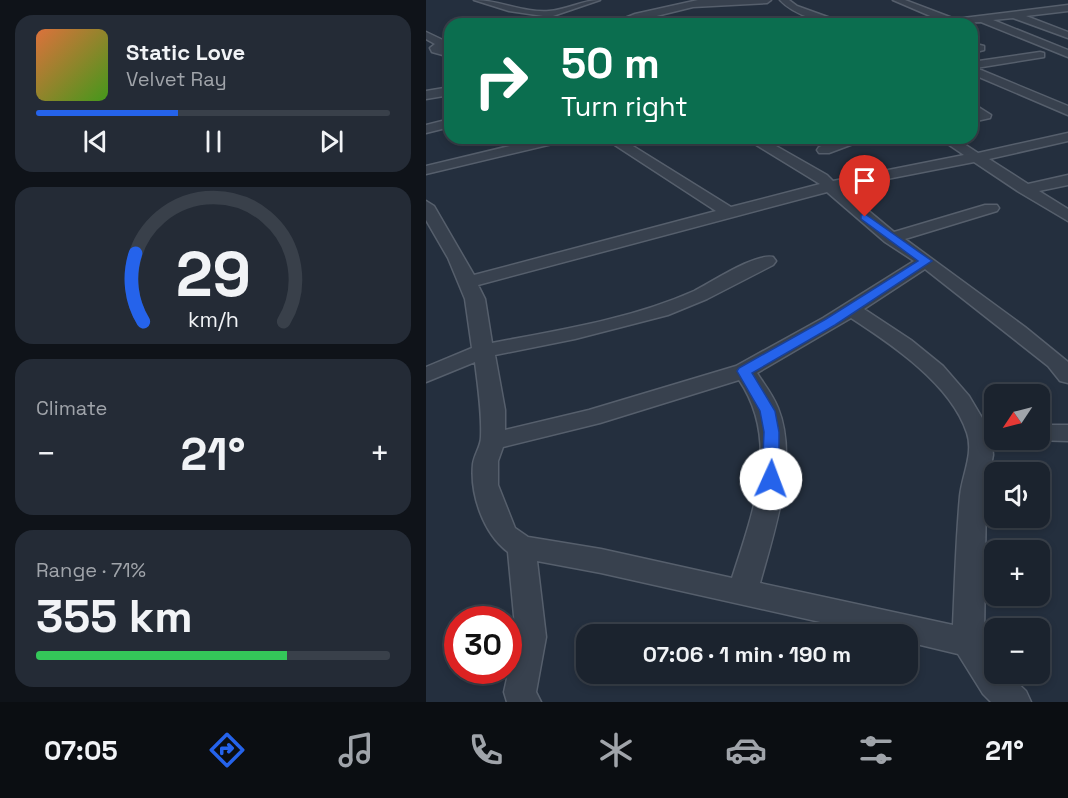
<!DOCTYPE html>
<html lang="en">
<head>
<meta charset="utf-8">
<style>
  body { margin:0; font-family:"Space Grotesk",sans-serif; background:#242b36; color:#f1f3f6; height:100vh; display:flex; flex-direction:column; font-size:22px; white-space:nowrap }
  * { box-sizing:border-box; margin:0 }
  p { font-size:20px; color:#a0a4aa }
  .icon { flex:none; width:33px; height:33px; fill:none; stroke:currentColor; stroke-width:2; stroke-linecap:round; stroke-linejoin:round }
  .map { position:relative; flex:1; overflow:hidden }
  .drawer { display:flex; flex-direction:column; gap:15px; padding:15px; background:#0f1319; width:426px }
  .drawer>* { flex:none }
  .top-card { position:absolute; left:18px; top:18px; width:534px; height:126px; border-radius:18px; box-shadow:0 3px 9px #0003,0 0 0 2px #39404a; background:#0b6e4f; color:#fff; overflow:hidden }
  .needle { width:39px; rotate:235deg }
  .controls { position:absolute; left:558px; top:384px; display:grid; gap:12px }
  .controls a { display:grid; place-items:center; width:66px; height:66px; border-radius:12px; background:#1b232e; box-shadow:0 3px 9px #0003,0 0 0 2px #39404a; font-size:30px }
  .speed { position:absolute; left:18px; top:606px; display:flex; gap:12px; font-size:30px; font-weight:700; text-align:center }
  .speed>* { display:grid; place-content:center; width:78px; height:78px; border-radius:50%; background:#1b232e; box-shadow:0 3px 9px #0003,0 0 0 2px #39404a; line-height:1 }
  .speed .limit { border:9px solid #d22; background:#fff; color:#111 }
  .pin { position:absolute; display:grid; place-items:center; width:51px; height:51px; color:#fff; margin:-62px -26px; border-radius:50% 50% 50% 0; rotate:-45deg; box-shadow:0 0 6px #0007 }
  .pin .icon { rotate:45deg }
  .me { position:absolute; width:66px; margin:-33px; rotate:2deg; stroke-linejoin:round; filter:drop-shadow(0 0 4px #0008) }
  .turn { display:flex; align-items:center; gap:21px; height:126px; padding:0 18px; font-size:27px }
  .turn .icon { width:78px; height:78px; stroke-width:2.5 }
  .turn b { display:block; font-size:42px; line-height:51px }
  .big { font-size:45px; font-weight:700; line-height:1.1 }
  .drawer .widget { flex:1; display:flex; flex-direction:column; justify-content:center; gap:9px; min-width:0; padding:0 21px; border-radius:18px; background:#242b36 }
  .drawer .dial { align-items:center; gap:0 }
  .dial svg { height:156px; overflow:visible; fill:none; stroke:#39404a; stroke-width:7; stroke-linecap:round; text-anchor:middle }
  .dial text { fill:#f1f3f6; stroke:none }
  .song { display:flex; align-items:center; gap:18px }
  .cover { width:72px; height:72px; border-radius:9px; background:linear-gradient(135deg,hsl(20 70% 55%),hsl(100 70% 35%)) }
  .played { height:6px; border-radius:3px; background:linear-gradient(90deg,#2563eb 40%,#39404a 40%) }
  .keys { display:flex; justify-content:space-around; direction:ltr }
  .heat { display:flex; justify-content:space-between; align-items:center; font-size:33px; direction:ltr }
  .charge { height:9px; border-radius:4px; background:linear-gradient(90deg,#34c759 71%,#39404a 0) }
  .trip { position:absolute; left:150px; top:624px; width:342px; height:60px; border-radius:18px; background:#1b232e; box-shadow:0 3px 9px #0003,0 0 0 2px #39404a; font-weight:700; line-height:60px; text-align:center }
  .tabs { display:flex; height:96px; justify-content:space-around; align-items:center; background:#0b0e12; color:#a0a4aa }
  .tabs .icon { width:42px; height:42px }
  .tabs .current { color:#2563eb }
  .tabs b { font-size:27px; color:#f1f3f6 }
  main { display:flex; flex:1; min-height:0 }
  .map>svg:first-child { display:block }
</style>
</head>
<body>
<main>
<section class="drawer">
<div class="widget">
<div class="song"><i class="cover"></i><div><b>Static Love</b><p>Velvet Ray</p></div></div>
<div class="played"></div>
<div class="keys"><svg class="icon" aria-label="previous" viewBox="0 0 24 24"><path d="M18 5L8 12l10 7zM5 5v14"/></svg><svg class="icon" aria-label="pause" viewBox="0 0 24 24"><path d="M8 5v14M16 5v14"/></svg><svg class="icon" aria-label="next" viewBox="0 0 24 24"><path d="M6 5l10 7-10 7zM19 5v14"/></svg></div>
</div>
<div class="widget dial"><svg viewBox="0 0 100 80">
<path d="M14 69A42 42 0 1 1 86 69"/>
<path d="M14 69A42 42 0 0 1 10 34" stroke="#2563eb"/>
<text x="50" y="56" font-size="32" font-weight="700">29</text>
<text x="50" y="72" font-size="11">km/h</text>
</svg></div>
<div class="widget"><p>Climate</p>
<div class="heat"><a>−</a><b class="big">21°</b><a>+</a></div>
</div>
<div class="widget"><p>Range · 71%</p><b class="big">355 km</b><div class="charge"></div></div>
</section>
<div class="map">
<svg width="642" height="702" viewBox="0 0 642 702">
  <rect width="100%" height="100%" fill="#242f3e"/>
  <g fill="none" stroke-linecap="round" stroke-linejoin="round">
    <defs>
      <path id="minor" d="M48 0C73 0 98 13 123 11 141 10 156 0 174 0L124 17 83 11Z
        M272 0H345L341 3 267 7 198 24H184L209 14Z
        M354 0H363L371 6 421 24C399 24 369 16 354 0Z
        M467 0H479L529 19 642 5V11L600 16 642 32V38L587 18 567 20 642 50V57L555 22 509 24 516 21Z
        M336 19 339 20V24H293L298 21Z
        M0 32 21 42 22 44 16 48 24 51V57L6 52 4 48 9 44 0 39Z
        M554 45 558 46V50L546 53V47Z
        M614 52 618 53V57L550 68 642 106V115L546 74V62Z
        M24 87V95L0 99V91Z
        M546 103 565 115 564 118 546 122V114H548Z
        M24 119V127L0 133V125Z
        M642 133V141L563 159 602 184 642 175V185L613 191 642 209V221L593 192 548 162 415 188 468 232 559 205H571L573 208 571 211 479 239 599 327 642 362V383L634 381 622 366 499 269 438 309 485 340 517 366 543 396 565 433 567 455 560 493 558 639 568 655V674H582L600 691 605 702H565L557 694 532 654 482 642V634H448L175 573 111 561 120 637 110 692 115 702H81L78 692 90 637 82 552C57 533 44 494 47 464 48 455 55 446 55 437 56 412 52 387 49 362L0 382V367L46 348 39 299 22 258 0 220V201L8 206 48 275 290 211 178 138H194L305 207 394 184 319 138H336L401 175 407 181 538 155 513 138H529L552 153ZM401 192 459 242 488 261 397 318 310 366 163 410 79 430V410L69 355 149 339 242 315 281 299 347 265 350 261 347 257C329 253 286 282 268 291 205 319 134 330 66 343L59 299 52 285ZM425 318C465 344 525 384 541 433 548 454 536 475 534 496 530 539 529 582 527 625L334 583C348 532 373 460 352 408 347 395 338 384 331 373ZM313 380C355 442 327 512 306 578L175 549 102 537 89 528 72 485V461L77 447 174 423Z
        M117 138H141L139 141 0 174V166Z
        M417 138H437L435 141 403 153H393L391 150 393 147Z
        M614 425H642V441L608 440H614Z"/>
    </defs>
    <!-- minor casing -->
    <use href="#minor" stroke="#565f6c" stroke-width="3"/>
    <!-- minor -->
    <use href="#minor" fill="#38414e" fill-rule="evenodd"/>
  </g>
  <!-- route -->
  <path fill="#2563eb" stroke="#184099" stroke-width="1.5" d="M439 214 506 261 409 325 326 373 349 411 353 432V479L350 483H339L336 479 338 432 334 411 311 371 313 368 400 319 492 261 435 219V215Z"/>
</svg>
<div class="controls">
<a><svg class="needle" viewBox="-14 -14 28 28"><path d="M0-13l5 13h-10z" fill="#e53935"/><path d="M0 13l5-13h-10z" fill="#a0a4aa"/></svg></a>
<a><svg class="icon" aria-label="sound" viewBox="0 0 24 24"><path d="M4 9h4l5-4v14l-5-4H4zM17 9q2 3 0 6"/></svg></a>
<a>+</a>
<a>−</a>
</div>
<div class="speed"><div class="limit">30</div></div>
<div class="pin" style="left:439px;top:217px;background:#d93025"><svg class="icon" aria-label="arrive" viewBox="0 0 24 24"><path d="M6 21V4h12l-3 4 3 4H6"/></svg></div>
<svg class="me" style="left:345px;top:479px" viewBox="-20 -20 40 40"><circle r="19" fill="#fff"/><path d="M0-13L10 11 0 6-10 11z" fill="#2563eb"/></svg>
<div class="trip">07:06 · 1 min · 190 m</div>
<div class="top-card">
<div class="turn"><svg class="icon" aria-label="right" viewBox="0 0 24 24"><path d="M7 20v-9h11M14 6l5 5-5 5"/></svg><div><b>50 m</b>Turn right</div></div>
</div>
</div>
</main>
<nav class="tabs">
<b>07:05</b>
<svg class="icon current" aria-label="directions" viewBox="0 0 24 24"><path d="M12 3l9 9-9 9-9-9zM9 14v-3h6M13 9l2 2-2 2"/></svg>
<svg class="icon" aria-label="music" viewBox="0 0 24 24"><path d="M9 18V5l10-2v13"/><circle cx="6" cy="18" r="3"/><circle cx="16" cy="16" r="3"/></svg>
<svg class="icon" aria-label="phone" viewBox="0 0 24 24"><path d="M5 4h4l2 5-3 2q2 4 5 5l2-3 5 2v4C11 20 4 13 5 4z"/></svg>
<svg class="icon" aria-label="climate" viewBox="0 0 24 24"><path d="M12 3v18M4 7l16 10M4 17L20 7"/></svg>
<svg class="icon" aria-label="car" viewBox="0 0 24 24"><path d="M5 17H2v-5l4-1 3-4h7l3 4 3 1v5h-3M9 17h6M6 11h13"/><circle cx="7" cy="17" r="2"/><circle cx="17" cy="17" r="2"/></svg>
<svg class="icon" aria-label="filters" viewBox="0 0 24 24"><path d="M4 7h16M4 17h16"/><circle cx="9" cy="7" r="2"/><circle cx="15" cy="17" r="2"/></svg>
<b>21°</b>
</nav>
</body>
</html>
